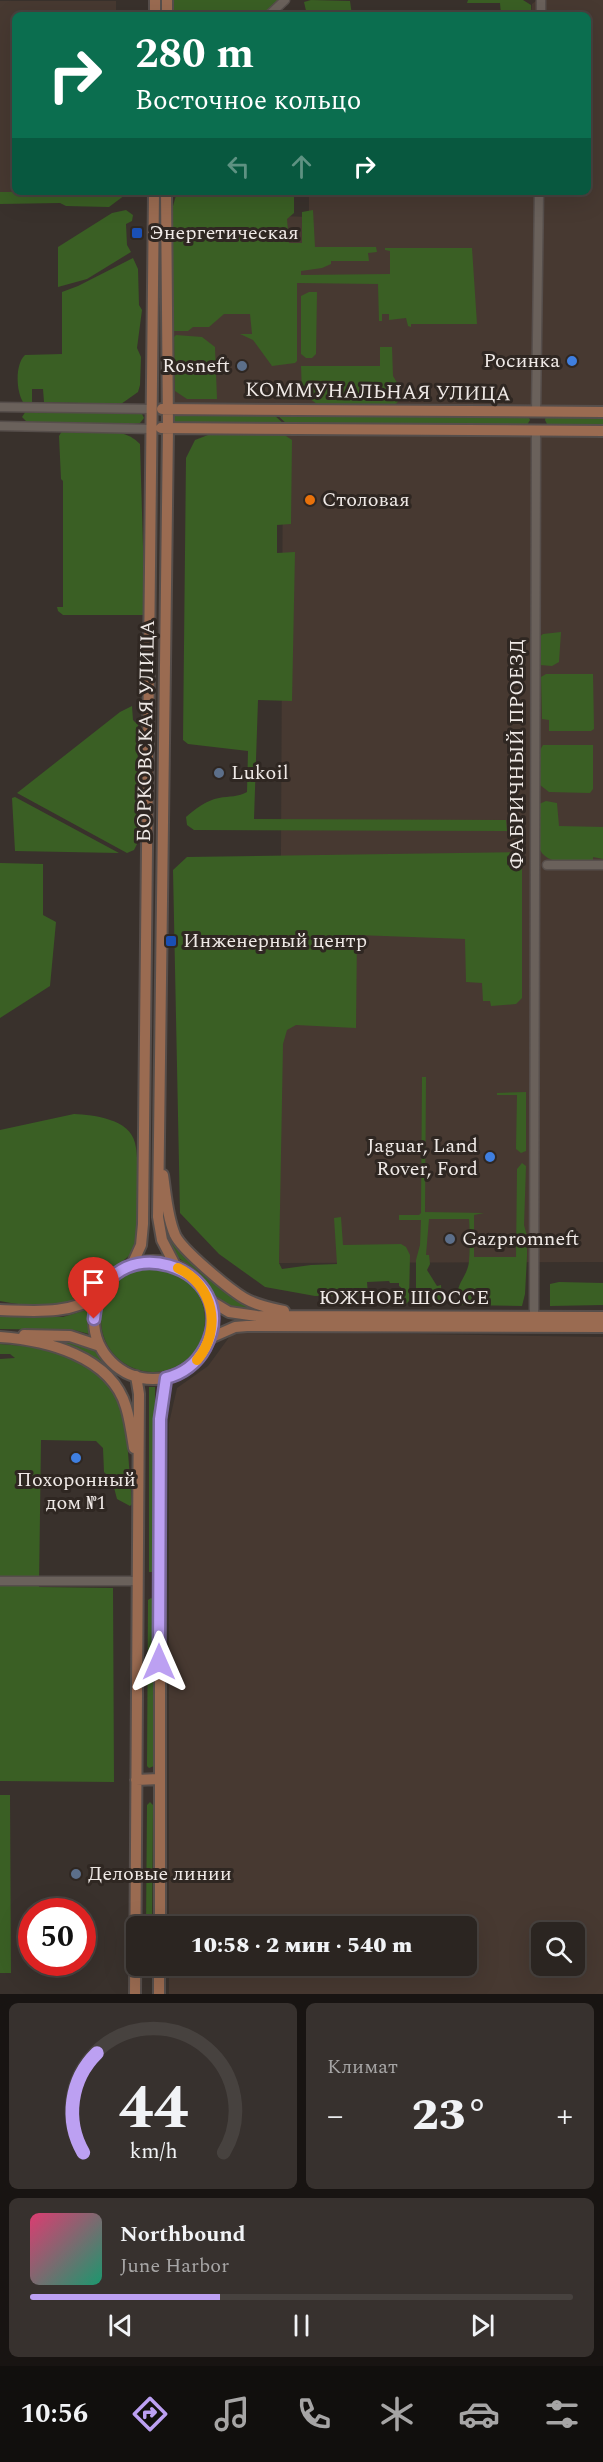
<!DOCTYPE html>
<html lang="ru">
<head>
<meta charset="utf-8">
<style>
  body { margin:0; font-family:Spectral,serif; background:#37312e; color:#f1f3f6; height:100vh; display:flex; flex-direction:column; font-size:22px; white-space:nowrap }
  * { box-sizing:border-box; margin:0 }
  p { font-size:20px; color:#a6a5a5 }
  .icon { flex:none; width:33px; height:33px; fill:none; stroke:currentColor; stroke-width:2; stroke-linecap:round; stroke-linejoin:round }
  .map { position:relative; height:1994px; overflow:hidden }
  .side { display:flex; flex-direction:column; gap:9px; padding:9px; background:#181412; flex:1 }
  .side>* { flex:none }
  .banner { position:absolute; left:12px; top:12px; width:579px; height:183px; border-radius:9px; box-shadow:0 6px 24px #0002,0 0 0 2px #47423f; background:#0b6e4f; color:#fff; overflow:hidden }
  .buttons { position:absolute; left:531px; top:1922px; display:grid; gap:12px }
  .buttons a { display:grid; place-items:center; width:54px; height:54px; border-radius:9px; background:#2b2521; box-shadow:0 6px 24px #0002,0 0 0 2px #47423f; font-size:30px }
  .speed { position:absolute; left:18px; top:1898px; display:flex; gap:12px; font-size:30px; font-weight:700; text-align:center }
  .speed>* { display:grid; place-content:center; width:78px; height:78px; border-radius:50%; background:#2b2521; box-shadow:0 6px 24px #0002,0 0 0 2px #47423f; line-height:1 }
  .speed .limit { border:9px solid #d22; background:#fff; color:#111 }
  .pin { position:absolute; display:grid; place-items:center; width:51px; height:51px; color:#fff; margin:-62px -26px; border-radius:50% 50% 50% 0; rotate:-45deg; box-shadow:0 0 6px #0007 }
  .pin .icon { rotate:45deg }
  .me { position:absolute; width:66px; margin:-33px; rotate:0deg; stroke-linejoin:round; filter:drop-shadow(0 0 4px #0008) }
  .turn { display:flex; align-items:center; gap:21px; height:126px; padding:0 24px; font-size:27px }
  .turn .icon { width:78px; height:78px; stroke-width:2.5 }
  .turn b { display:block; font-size:42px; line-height:51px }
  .lanes { display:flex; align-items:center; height:57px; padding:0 24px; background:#0003; justify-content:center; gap:30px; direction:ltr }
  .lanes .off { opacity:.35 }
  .big { font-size:45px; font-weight:800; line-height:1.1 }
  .side .card { flex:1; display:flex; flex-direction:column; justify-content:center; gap:9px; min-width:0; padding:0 21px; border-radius:9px; background:#37312e }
  .side .dial { align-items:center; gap:0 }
  .dial svg { height:156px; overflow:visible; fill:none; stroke:#47423f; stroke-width:7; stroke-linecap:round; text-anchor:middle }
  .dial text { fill:#f1f3f6; stroke:none }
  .song { display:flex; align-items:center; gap:18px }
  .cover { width:72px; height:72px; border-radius:9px; background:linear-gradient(135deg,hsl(340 70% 55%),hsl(160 70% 35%)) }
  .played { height:6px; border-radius:3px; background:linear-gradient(90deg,#bca0f2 35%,#47423f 35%) }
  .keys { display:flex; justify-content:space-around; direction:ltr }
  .heat { display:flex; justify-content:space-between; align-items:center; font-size:33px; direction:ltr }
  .side .tiles { flex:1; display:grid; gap:9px; grid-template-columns:1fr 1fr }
  .card:last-child { grid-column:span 2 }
  .trip { position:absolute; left:126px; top:1916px; width:351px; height:60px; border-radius:9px; background:#2b2521; box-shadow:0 6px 24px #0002,0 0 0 2px #47423f; font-weight:800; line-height:60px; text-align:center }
  .dock { display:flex; height:96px; justify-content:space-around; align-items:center; background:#110f0d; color:#a6a5a5 }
  .dock .icon { width:42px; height:42px }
  .dock .selected { color:#bca0f2 }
  .dock b { font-size:27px; color:#f1f3f6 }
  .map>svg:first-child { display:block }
</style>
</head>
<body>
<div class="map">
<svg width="603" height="1994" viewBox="0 0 603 1994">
  <rect width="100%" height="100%" fill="#39312c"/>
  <!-- built -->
  <path fill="#473931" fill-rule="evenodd" d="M537 0H603V406L173 402 175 212 309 217V192H588V15H531L532 4Z
    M0 1H116V15H15V192H115V194L0 193Z
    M283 434 603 436V1262L279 1263Z
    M244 1331 603 1337V1994H169V1965H466V1926H169V1423L177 1388 208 1366 230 1336ZM542 1932H574V1965H542Z"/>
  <!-- green -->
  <path fill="#3a5f24" d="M174 0H278L263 15H174Z
    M311 0 350 1 352 15H307L304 2Z
    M468 0H523L531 5V15H501L500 3H467Z
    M13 186H15V192H129L109 207 66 206 60 203 0 204V192H12Z
    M177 192H297L294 196V213L287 219 289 243H302V212L313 210 315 247H376L377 252 368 253 369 261H331V264L322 268 301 271V275L390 274V251L385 250V248H472L477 324H411V327L408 326 406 318 389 320V314H382V321H379L378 284 297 283V361L295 363 272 366 253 340 240 334H252L250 314H224L209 327H193L188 331H172L173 206Z
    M126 210 133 215 132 221 126 224 127 245 131 252 87 279 58 287V247L112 213Z
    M133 258 138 269 139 305 142 310 137 348 141 357 140 385 138 392 121 404 44 402 43 389H32V402H23C16 391 15 364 25 355L62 354V292L78 286Z
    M309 292H317L316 354 312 358H306L301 354V296Z
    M176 335 202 337 215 347 217 399H187L175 391 174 337Z
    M380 347H392L393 376 402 391V397L395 405 317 404 302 393 301 366H380Z
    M26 411 137 412 142 414 144 418 140 423 132 424 28 423 22 417Z
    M179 413 273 414 285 425 177 423 170 420 172 415Z
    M276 414 528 416 530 420 527 425H288Z
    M603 415V427L548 426 545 420 546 416Z
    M62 431C88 431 122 425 140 444L145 615H63L58 611 57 607H63V481L61 479 59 436Z
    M283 434 292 440 291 524 277 525V553L295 552 292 701 258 700 254 819 506 820 507 831 194 830 187 825 186 817C195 809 207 800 219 798 229 796 239 797 247 792L248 751 188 744 183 740 186 458 195 440 208 435Z
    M561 632 559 662 552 666 540 665 539 637 543 634Z
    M546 674H593L594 729 591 731H549V720L542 719 541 677Z
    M132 706 133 720 138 725 137 844 134 850 127 853 17 793 120 712Z
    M543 745H593V789L590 793 549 792 540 785V750Z
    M15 797 119 853 15 851 12 798Z
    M546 801 557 803 559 826 603 827V859L593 857V861C576 861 549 867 540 850L539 804Z
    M522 852V998L516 1004 491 1006 490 1001H483L482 983 466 982 465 939 357 935 356 1028 296 1025 287 1030 283 1044 279 1263 282 1269 311 1265 337 1264 334 1218 341 1217 343 1245 401 1244 406 1247 410 1255 409 1301 406 1304 403 1298V1289L399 1286V1283H390L389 1281 367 1282 368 1295 315 1296 265 1287 219 1254 180 1213 173 870 187 857Z
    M0 863 43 864V915L56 922 50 986 0 1018Z
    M422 1077H426L425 1212 484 1213 474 1215V1257H516L517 1169 522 1163 526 1166 524 1225 527 1236V1256L525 1294 522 1306 461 1305C450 1288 468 1278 469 1261 470 1249 470 1232 469 1219H429L426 1255H429L430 1264 427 1270 437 1286 441 1285 442 1300 439 1306 416 1299V1260L420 1245 421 1220H399V1215H419L421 1213Z
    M526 1092V1151L521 1153 516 1149 517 1095H497V1093Z
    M74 1114C94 1115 130 1119 135 1143 138 1155 137 1169 138 1182H142C141 1200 144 1224 138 1241 133 1257 121 1261 110 1271 102 1278 97 1288 88 1294 63 1313 29 1306 0 1301V1130Z
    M165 1219 171 1236 266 1310H241L233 1308 218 1299 196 1271 175 1255 166 1235Z
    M101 1320a52 52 0 1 1 104 0a52 52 0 1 1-104 0Z
    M559 1282 603 1283V1305L550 1306V1284Z
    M89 1309V1334L74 1330 0 1329V1316L63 1317Z
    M53 1341C65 1341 78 1340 90 1347 95 1350 98 1356 102 1361 118 1380 133 1390 133 1417 109 1384 94 1351 53 1341Z
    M0 1344 59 1349 85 1363 113 1390 125 1414 132 1504 130 1506 117 1499 112 1480 104 1472 103 1448 96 1441 41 1440 39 1587 113 1588 114 1782 0 1781V1359L15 1358 10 1354H0Z
    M149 1387H155V1572H149Z
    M151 1598 155 1600 154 1766 149 1768 147 1766 148 1600Z
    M0 1795H10L11 1973H0Z
    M150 1802 153 1805 152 1926H146L147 1805Z"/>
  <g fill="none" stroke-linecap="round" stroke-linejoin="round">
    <defs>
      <path id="minor" d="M269 15 285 0
        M541 15V0
        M0 407 152 409
        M536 412 539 192
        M0 426 152 429
        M547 865H603
        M534 1317 536 431
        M0 1581H137"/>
      <path id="major" d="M155 15V0
        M167 15V0
        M166 192 168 428 158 1217 162 1240 176 1267
        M162 409 603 412
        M161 428 603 431
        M163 1175C166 1195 167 1216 175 1235 182 1250 229 1289 244 1298 256 1305 270 1308 284 1311
        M94 1320a59 59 0 1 1 118 0a59 59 0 1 1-118 0Z
        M132 1265 141 1245 143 1224 154 192
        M209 1300 229 1312 257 1316 603 1317
        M0 1310C36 1311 69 1315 100 1295
        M24 1335 70 1336 100 1346
        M0 1337C46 1340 111 1356 126 1407 130 1420 132 1435 134 1448
        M210 1338 235 1327 247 1326 603 1327
        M136 1780 159 1779
        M160 1926V1419L166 1378
        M135 1994 139 1394 136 1376
        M159 1994V1965"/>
    </defs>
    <!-- minor casing -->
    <use href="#minor" stroke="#564e4b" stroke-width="11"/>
    <!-- major casing -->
    <use href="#major" stroke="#564e4b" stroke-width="14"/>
    <!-- minor -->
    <use href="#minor" stroke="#6a615b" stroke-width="8"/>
    <!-- major -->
    <use href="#major" stroke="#9a6b51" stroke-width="10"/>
  </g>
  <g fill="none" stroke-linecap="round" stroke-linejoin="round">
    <defs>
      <path id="route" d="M94 1319C103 1220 248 1266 205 1348 197 1363 183 1374 166 1378L160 1419 159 1662"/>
    </defs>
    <!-- route casing -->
    <use href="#route" stroke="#7a689d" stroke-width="15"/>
    <!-- route -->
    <use href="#route" stroke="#bca0f2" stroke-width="10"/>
    <!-- slow -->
    <path stroke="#f59e0b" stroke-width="10" d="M178 1268C213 1285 223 1329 197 1360"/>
  </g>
  <!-- markers -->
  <g fill="#1a4fb4" stroke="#2f2722" stroke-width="2">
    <rect x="131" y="227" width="12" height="12" rx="3"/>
    <rect x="165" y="935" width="12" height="12" rx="3"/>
  </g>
  <g fill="#3f7fe0" stroke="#2f2722" stroke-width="2">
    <circle cx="572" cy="361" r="6"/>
    <circle cx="490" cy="1157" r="6"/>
    <circle cx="76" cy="1458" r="6"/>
  </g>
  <g fill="#5c6f8a" stroke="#2f2722" stroke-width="2">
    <circle cx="242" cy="366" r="6"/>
    <circle cx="219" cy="773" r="6"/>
    <circle cx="450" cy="1239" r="6"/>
    <circle cx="76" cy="1874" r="6"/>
  </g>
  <circle fill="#e8710a" stroke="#2f2722" stroke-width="2" cx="310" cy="500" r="6"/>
  <g text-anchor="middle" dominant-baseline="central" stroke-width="6" stroke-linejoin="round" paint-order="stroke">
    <!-- poi labels -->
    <g font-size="20" fill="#efe9e6" stroke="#2f2722" text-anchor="start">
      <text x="149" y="233">Энергетическая</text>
      <text x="560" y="361" text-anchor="end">Росинка</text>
      <text x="230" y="366" text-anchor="end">Rosneft</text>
      <text x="322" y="500">Столовая</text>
      <text x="231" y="773">Lukoil</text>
      <text x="183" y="941">Инженерный центр</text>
      <text x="478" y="1146" text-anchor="end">Jaguar, Land<tspan x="478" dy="23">Rover, Ford</tspan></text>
      <text x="462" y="1239">Gazpromneft</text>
      <text x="76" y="1480" text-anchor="middle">Похоронный<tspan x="76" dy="23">дом №1</tspan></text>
      <text x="88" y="1874">Деловые линии</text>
    </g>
    <!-- street labels -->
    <g font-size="20" fill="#efe9e6" stroke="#2f2722">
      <text transform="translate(378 392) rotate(1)">КОММУНАЛЬНАЯ УЛИЦА</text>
      <text transform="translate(146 731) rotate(-89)">БОРКОВСКАЯ УЛИЦА</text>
      <text transform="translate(517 754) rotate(-90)">ФАБРИЧНЫЙ ПРОЕЗД</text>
      <text x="404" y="1298">ЮЖНОЕ ШОССЕ</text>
    </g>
  </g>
</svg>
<div class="buttons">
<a><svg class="icon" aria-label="search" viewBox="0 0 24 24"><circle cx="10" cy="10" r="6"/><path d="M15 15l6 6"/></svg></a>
</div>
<div class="speed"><div class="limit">50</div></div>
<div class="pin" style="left:94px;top:1319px;background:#d93025"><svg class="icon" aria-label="arrive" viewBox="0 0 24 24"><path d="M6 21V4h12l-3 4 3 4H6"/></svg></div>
<svg class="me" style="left:159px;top:1662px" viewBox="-20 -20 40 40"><path d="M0-17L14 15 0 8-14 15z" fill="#bca0f2" stroke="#fff" stroke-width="4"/></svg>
<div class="trip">10:58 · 2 мин · 540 m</div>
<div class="banner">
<div class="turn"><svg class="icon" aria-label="right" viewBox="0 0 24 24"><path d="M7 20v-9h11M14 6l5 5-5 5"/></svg><div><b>280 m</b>Восточное кольцо</div></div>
<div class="lanes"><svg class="icon off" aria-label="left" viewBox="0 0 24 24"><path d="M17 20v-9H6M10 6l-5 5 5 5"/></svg><svg class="icon off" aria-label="ahead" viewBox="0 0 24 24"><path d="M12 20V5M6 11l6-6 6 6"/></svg><svg class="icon" aria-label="right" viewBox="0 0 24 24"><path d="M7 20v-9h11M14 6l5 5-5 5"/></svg></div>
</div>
</div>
<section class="side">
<div class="tiles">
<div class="card dial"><svg viewBox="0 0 100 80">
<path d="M14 69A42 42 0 1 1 86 69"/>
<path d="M14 69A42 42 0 0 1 21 18" stroke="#bca0f2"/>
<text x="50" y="56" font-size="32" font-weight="700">44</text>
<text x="50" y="72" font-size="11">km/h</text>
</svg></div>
<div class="card"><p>Климат</p>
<div class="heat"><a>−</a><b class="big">23°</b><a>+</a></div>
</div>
<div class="card">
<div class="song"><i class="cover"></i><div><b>Northbound</b><p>June Harbor</p></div></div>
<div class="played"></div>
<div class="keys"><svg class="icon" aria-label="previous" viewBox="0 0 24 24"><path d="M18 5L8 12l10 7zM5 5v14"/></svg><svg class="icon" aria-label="pause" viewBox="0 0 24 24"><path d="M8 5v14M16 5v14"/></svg><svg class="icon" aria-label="next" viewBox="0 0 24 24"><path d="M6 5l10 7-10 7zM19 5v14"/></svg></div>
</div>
</div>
</section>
<nav class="dock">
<b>10:56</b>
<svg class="icon selected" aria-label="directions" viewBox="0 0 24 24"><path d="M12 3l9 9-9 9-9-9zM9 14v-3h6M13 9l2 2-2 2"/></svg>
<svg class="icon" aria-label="music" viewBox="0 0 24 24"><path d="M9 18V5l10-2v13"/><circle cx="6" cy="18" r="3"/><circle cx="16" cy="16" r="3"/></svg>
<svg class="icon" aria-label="phone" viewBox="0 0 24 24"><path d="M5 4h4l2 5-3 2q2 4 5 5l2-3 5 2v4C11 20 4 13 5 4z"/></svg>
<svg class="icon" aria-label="climate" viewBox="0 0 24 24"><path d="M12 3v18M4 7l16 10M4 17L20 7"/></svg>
<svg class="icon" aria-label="car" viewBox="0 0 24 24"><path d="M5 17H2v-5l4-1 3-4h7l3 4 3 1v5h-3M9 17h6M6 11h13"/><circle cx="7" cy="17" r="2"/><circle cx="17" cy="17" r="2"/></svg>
<svg class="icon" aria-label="filters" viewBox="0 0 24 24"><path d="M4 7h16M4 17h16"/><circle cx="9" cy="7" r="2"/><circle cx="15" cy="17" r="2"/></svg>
</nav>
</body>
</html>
